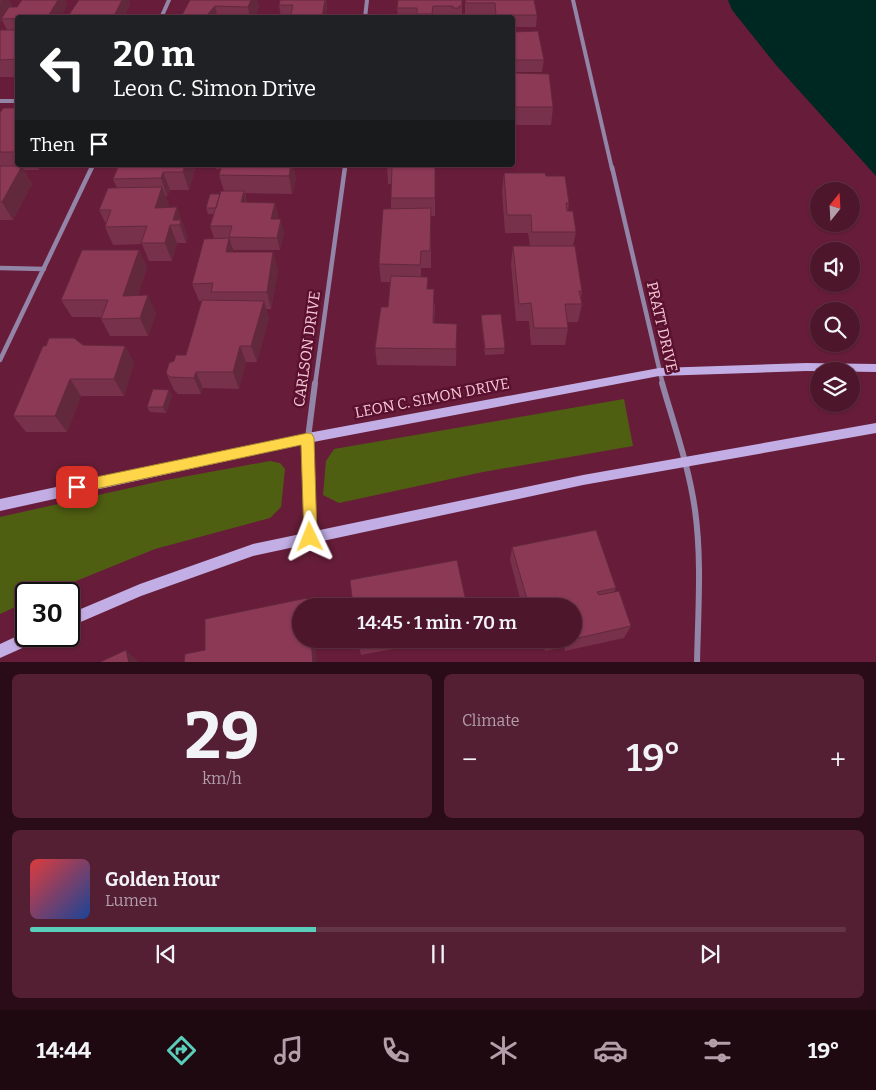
<!DOCTYPE html>
<html lang="en">
<head>
<meta charset="utf-8">
<style>
  body { margin:0; font-family:Bitter,serif; background:#541f33; color:#f1f3f6; height:100vh; display:flex; flex-direction:column; font-size:19px; white-space:nowrap }
  * { box-sizing:border-box; margin:0 }
  p { font-size:16px; color:#b39fa9 }
  .icon { flex:none; width:28px; height:28px; fill:none; stroke:currentColor; stroke-width:2; stroke-linecap:round; stroke-linejoin:round }
  .map { position:relative; height:662px; overflow:hidden }
  .sheet { display:flex; flex-direction:column; gap:12px; padding:12px; background:#2a0c18; flex:1 }
  .sheet>* { flex:none }
  .hud { position:absolute; left:15px; top:15px; width:500px; height:152px; border-radius:5px; box-shadow:0 1px 4px #0004,0 0 0 1px #643547; background:#202124; color:#fff; overflow:hidden }
  .needle { width:32px; rotate:18deg }
  .buttons { position:absolute; left:810px; top:182px; display:grid; gap:10px }
  .buttons a { display:grid; place-items:center; width:50px; height:50px; border-radius:50%; background:#4d162b; box-shadow:0 1px 4px #0004,0 0 0 1px #643547; font-size:25px }
  .speed { position:absolute; left:15px; top:582px; display:flex; gap:10px; font-size:25px; font-weight:700; text-align:center }
  .speed>* { display:grid; place-content:center; width:65px; height:65px; border-radius:50%; background:#4d162b; box-shadow:0 1px 4px #0004,0 0 0 1px #643547; line-height:1 }
  .speed .limit { border:2px solid #111; border-radius:8px; background:#fff; color:#111 }
  .pin { position:absolute; display:grid; place-items:center; width:42px; height:42px; color:#fff; margin:-21px; border-radius:10px; box-shadow:0 2px 8px #0006 }
  .me { position:absolute; width:55px; margin:-28px; rotate:358deg; stroke-linejoin:round; filter:drop-shadow(0 0 4px #0008) }
  .turn { display:flex; align-items:center; gap:18px; height:105px; padding:0 15px; font-size:22px }
  .turn .icon { width:65px; height:65px; stroke-width:2.5 }
  .turn b { display:block; font-size:35px; line-height:42px }
  .then { display:flex; align-items:center; height:48px; padding:0 15px; background:#0003; gap:10px; font-size:19px }
  .big { font-size:38px; font-weight:600; line-height:1.1 }
  .sheet .card { flex:1; display:flex; flex-direction:column; justify-content:center; gap:8px; min-width:0; padding:0 18px; border-radius:8px; background:#541f33 }
  .sheet .dial { align-items:center; gap:0 }
  .dial b { font-size:65px; line-height:1 }
  .song { display:flex; align-items:center; gap:15px }
  .cover { width:60px; height:60px; border-radius:8px; background:linear-gradient(135deg,hsl(0 70% 55%),hsl(220 70% 35%)) }
  .played { height:5px; border-radius:2px; background:linear-gradient(90deg,#5bcebb 35%,#643547 35%) }
  .keys { display:flex; justify-content:space-around; direction:ltr }
  .heat { display:flex; justify-content:space-between; align-items:center; font-size:28px; direction:ltr }
  .sheet .tiles { flex:1; display:grid; gap:12px; grid-template-columns:1fr 1fr }
  .card:last-child { grid-column:span 2 }
  .trip { position:absolute; left:292px; top:598px; width:290px; height:50px; border-radius:25px; background:#4d162b; box-shadow:0 1px 4px #0004,0 0 0 1px #643547; font-weight:600; line-height:50px; text-align:center }
  .dock { display:flex; height:80px; justify-content:space-around; align-items:center; background:#1f0911; color:#b39fa9 }
  .dock .icon { width:35px; height:35px }
  .dock .active { color:#5bcebb }
  .dock b { font-size:22px; color:#f1f3f6 }
  .map>svg:first-child { display:block }
</style>
</head>
<body>
<div class="map">
<svg width="876" height="663" viewBox="0 0 876 663">
  <rect width="100%" height="100%" fill="#671d39"/>
  <!-- green -->
  <path fill="#4f5f12" d="M624 399 633 446 483 472 339 503 323 495 326 461 334 449Z
    M270 461 280 463 285 469 281 507 270 518 155 549 44 594H26V602L0 614V517L161 481Z"/>
  <!-- water -->
  <path fill="#002822" d="M728 0H876V176L776 65 732 10Z"/>
  <g fill="none" stroke-linecap="round" stroke-linejoin="round">
    <!-- street-far2 -->
    <path stroke="#9285a8" stroke-width="4" d="M573 0 612 169
      M161 18 169 0
      M365 18 367 0
      M0 101H18
      M91 169 93 165
      M345 169V165"/>
    <!-- street-far1 -->
    <path stroke="#9285a8" stroke-width="4.5" d="M612 167 663 385
      M0 268 44 269
      M0 360 92 167
      M315 385 345 167"/>
    <!-- street -->
    <path stroke="#9285a8" stroke-width="6" d="M662 383C674 425 689 467 695 510 702 560 698 612 697 663
      M311 537 308 438 315 383"/>
    <!-- secondary -->
    <path fill="#c2aee5" fill-rule="evenodd" d="M806 363 876 364V372L806 371 659 376 308 443 0 511V499L308 433 659 368Z
      M876 423V433L583 485 253 556 141 596 69 627V614L140 584 253 544 583 475Z
      M26 632V636H40L38 641 0 658V644Z"/>
  </g>
  <!-- wall -->
  <path fill="#78314a" d="M0 0H9L12 5 10 7H17L22 0H65L67 5 60 18H18V77H0V30H7L2 20 0 22Z
    M79 0H129L130 5 123 18H69L68 16Z
    M190 0H257L259 7 254 18H183L182 15Z
    M280 0H326L327 10 290 17H281L279 5Z
    M462 0V18H398L397 8Z
    M465 0H534L537 15 536 27H512V18H494V15H465Z
    M512 32 544 60 542 72H512Z
    M512 73 553 107 551 125H512Z
    M18 108V165H41L39 170H24L32 184 13 220H0V113Z
    M196 165 189 190H170L167 196H165L169 205 168 207H177L188 238 186 243H177L172 261H149L142 244 113 245 105 227 106 224 99 210 117 188 113 179Z
    M215 165H293L296 179 292 194 245 193 247 202 275 203 278 215 277 219 284 232 280 250H233L229 239 233 252H273L278 270 271 309H266L269 318 257 362H246L239 389 203 388 201 394H178L174 390 166 373 186 355 202 301H199L192 284 214 238 210 226 214 214H208L206 208 220 194 224 191 219 175 221 169H216Z
    M387 165H435V216H431V268H421V277L428 289 435 306 434 323 457 324 456 366 377 365 375 348 388 307 390 282H381L379 264 391 209V184H388Z
    M504 173 546 176 569 203 568 211 576 232 573 246 582 291 581 299 582 304 578 322H568V328L565 345H531L529 321H516L511 264 513 246H530L528 233H505L502 191Z
    M139 250 147 267 138 295 156 313 148 336H110L101 319V317H72L61 300Z
    M481 315 505 348 504 354 485 355 481 321Z
    M83 345 125 346 134 363 124 396H81L67 432H26L13 416Z
    M169 390 172 396 166 413 150 412 147 407Z
    M512 547 616 588 614 592 631 626 624 638 565 651 564 647 545 651 542 639H574V606H522L510 560Z
    M357 639H446L361 655Z"/>
  <!-- shaded-wall -->
  <path fill="#62283c" d="M1 0H9L12 5 2 19H1L2 20 0 22V2Z
    M58 0H65L67 5 60 18H50L49 15Z
    M122 0H129L130 5 123 18H113Z
    M251 0H257L259 7 254 18H250L248 7Z
    M325 0 327 10 326 18H322Z
    M215 6 218 18H207V15Z
    M36 165H41L39 170Z
    M185 165H196L189 190 183 172Z
    M291 165H293L296 179 292 194 289 176Z
    M22 166 32 184 13 220 2 202Z
    M163 172 170 190 167 196 161 178Z
    M162 187 169 205 162 226 155 208Z
    M244 191 247 204 241 202Z
    M275 203 278 215 274 232 271 219Z
    M177 207 188 238 186 243 180 225 173 220Z
    M281 219 284 232 280 250 277 238Z
    M170 225 177 243 172 261 165 243Z
    M229 238 235 256 226 252Z
    M139 250 147 267 132 313 123 296Z
    M273 252 278 270 271 309 267 292Z
    M148 295 156 313 148 336 140 318Z
    M264 301 269 318 257 362 251 346Z
    M125 346 134 363 124 396 114 379Z
    M240 346 246 362 239 389 233 372Z
    M196 372 203 388 201 394 194 378Z
    M70 379 81 396 67 432 55 416Z
    M169 390 172 396 166 413 163 407Z
    M311 639H315L317 663H313Z
    M126 650 138 661V663H129Z"/>
  <!-- building -->
  <path fill="#8c3956" stroke="#62283c" d="M22 0H58L49 15H34L33 18 1 19 9 7H17Z
    M79 0H122L113 18H94L95 16H68Z
    M190 0H251L248 7 215 6 207 15H182Z
    M280 0H325L322 18H290L293 5H279Z
    M398 0H462V6H459V8H453V6H433L432 14H417V8H397Z
    M465 0H534L537 15H496L495 3H466Z
    M0 30H18V59L0 60Z
    M538 31 544 60H512V32Z
    M512 73 549 74 553 107H512Z
    M3 108H18V152H0V113Z
    M119 165H185L183 172H163L161 178 113 179Z
    M222 165H291L289 176 219 175Z
    M387 165H435V198H391L392 166H387Z
    M0 166H22L2 202H0Z
    M504 173H545L546 176H565L569 203H566L567 211H573L576 232H532L531 215H507Z
    M162 187 155 208 177 207 173 220H181L180 225H170L165 243H141L147 226 105 227 111 210H99L108 188Z
    M221 191H244L241 202 275 203 271 219H281L277 238 229 237 232 226H210Z
    M210 194H220L216 208H206Z
    M431 208 430 251H421L420 265 379 264 383 209Z
    M229 238 226 252H273L267 292H211L213 283 192 284 204 239Z
    M513 246H575L582 291H579L582 304H565L568 328H534L531 303 519 304Z
    M82 250H139L123 296 148 295 140 318 101 319 108 300H61Z
    M391 276 428 277 427 289H434L433 323 457 324 456 349 375 348 381 307H388Z
    M202 300 264 301 251 346H240L233 372H196L194 378 170 377 166 373 169 363 174 361 176 355H186Z
    M501 314 505 348 485 349 481 315Z
    M49 338H74L83 345 125 346 114 379H70L55 416H13L43 346H46Z
    M153 389 169 390 163 407H147Z
    M596 530 616 588 597 592 599 595 619 591 631 626 574 639V606H540L539 604 529 606 512 547Z
    M457 560 467 606H353L350 580Z
    M307 598 308 606H301V639H311L313 663H184L185 654 205 650V619Z
    M357 639H384L357 644Z
    M126 650 129 663H98Z"/>
  <!-- route -->
  <path fill="#ffd54a" stroke="#a68a30" d="M308 433 312 434 314 438 317 537 315 542 310 544 306 542 304 537 301 445 77 493 73 491 71 487 73 483 77 481Z"/>
  <g text-anchor="middle" dominant-baseline="central" stroke-width="5" stroke-linejoin="round" paint-order="stroke">
    <!-- street labels -->
    <g font-size="15" fill="#f6c8d4" stroke="#5a102f">
      <text transform="translate(662 327) rotate(77)">PRATT DRIVE</text>
      <text transform="translate(307 349) rotate(-82)">CARLSON DRIVE</text>
      <text transform="translate(432 398) rotate(-11)">LEON C. SIMON DRIVE</text>
    </g>
  </g>
</svg>
<div class="buttons">
<a><svg class="needle" viewBox="-14 -14 28 28"><path d="M0-13l5 13h-10z" fill="#e53935"/><path d="M0 13l5-13h-10z" fill="#b39fa9"/></svg></a>
<a><svg class="icon" aria-label="sound" viewBox="0 0 24 24"><path d="M4 9h4l5-4v14l-5-4H4zM17 9q2 3 0 6"/></svg></a>
<a><svg class="icon" aria-label="search" viewBox="0 0 24 24"><circle cx="10" cy="10" r="6"/><path d="M15 15l6 6"/></svg></a>
<a><svg class="icon" aria-label="layers" viewBox="0 0 24 24"><path d="M12 4l9 5-9 5-9-5zM3 14l9 5 9-5"/></svg></a>
</div>
<div class="speed"><div class="limit">30</div></div>
<div class="pin" style="left:77px;top:487px;background:#d93025"><svg class="icon" aria-label="arrive" viewBox="0 0 24 24"><path d="M6 21V4h12l-3 4 3 4H6"/></svg></div>
<svg class="me" style="left:310px;top:537px" viewBox="-20 -20 40 40"><path d="M0-17L14 15 0 8-14 15z" fill="#ffd54a" stroke="#fff" stroke-width="4"/></svg>
<div class="trip">14:45 · 1 min · 70 m</div>
<div class="hud">
<div class="turn"><svg class="icon" aria-label="left" viewBox="0 0 24 24"><path d="M17 20v-9H6M10 6l-5 5 5 5"/></svg><div><b>20 m</b>Leon C. Simon Drive</div></div>
<div class="then">Then<svg class="icon" aria-label="arrive" viewBox="0 0 24 24"><path d="M6 21V4h12l-3 4 3 4H6"/></svg></div>
</div>
</div>
<section class="sheet">
<div class="tiles">
<div class="card dial"><b>29</b><p>km/h</p></div>
<div class="card"><p>Climate</p>
<div class="heat"><a>−</a><b class="big">19°</b><a>+</a></div>
</div>
<div class="card">
<div class="song"><i class="cover"></i><div><b>Golden Hour</b><p>Lumen</p></div></div>
<div class="played"></div>
<div class="keys"><svg class="icon" aria-label="previous" viewBox="0 0 24 24"><path d="M18 5L8 12l10 7zM5 5v14"/></svg><svg class="icon" aria-label="pause" viewBox="0 0 24 24"><path d="M8 5v14M16 5v14"/></svg><svg class="icon" aria-label="next" viewBox="0 0 24 24"><path d="M6 5l10 7-10 7zM19 5v14"/></svg></div>
</div>
</div>
</section>
<nav class="dock">
<b>14:44</b>
<svg class="icon active" aria-label="directions" viewBox="0 0 24 24"><path d="M12 3l9 9-9 9-9-9zM9 14v-3h6M13 9l2 2-2 2"/></svg>
<svg class="icon" aria-label="music" viewBox="0 0 24 24"><path d="M9 18V5l10-2v13"/><circle cx="6" cy="18" r="3"/><circle cx="16" cy="16" r="3"/></svg>
<svg class="icon" aria-label="phone" viewBox="0 0 24 24"><path d="M5 4h4l2 5-3 2q2 4 5 5l2-3 5 2v4C11 20 4 13 5 4z"/></svg>
<svg class="icon" aria-label="climate" viewBox="0 0 24 24"><path d="M12 3v18M4 7l16 10M4 17L20 7"/></svg>
<svg class="icon" aria-label="car" viewBox="0 0 24 24"><path d="M5 17H2v-5l4-1 3-4h7l3 4 3 1v5h-3M9 17h6M6 11h13"/><circle cx="7" cy="17" r="2"/><circle cx="17" cy="17" r="2"/></svg>
<svg class="icon" aria-label="filters" viewBox="0 0 24 24"><path d="M4 7h16M4 17h16"/><circle cx="9" cy="7" r="2"/><circle cx="15" cy="17" r="2"/></svg>
<b>19°</b>
</nav>
</body>
</html>
